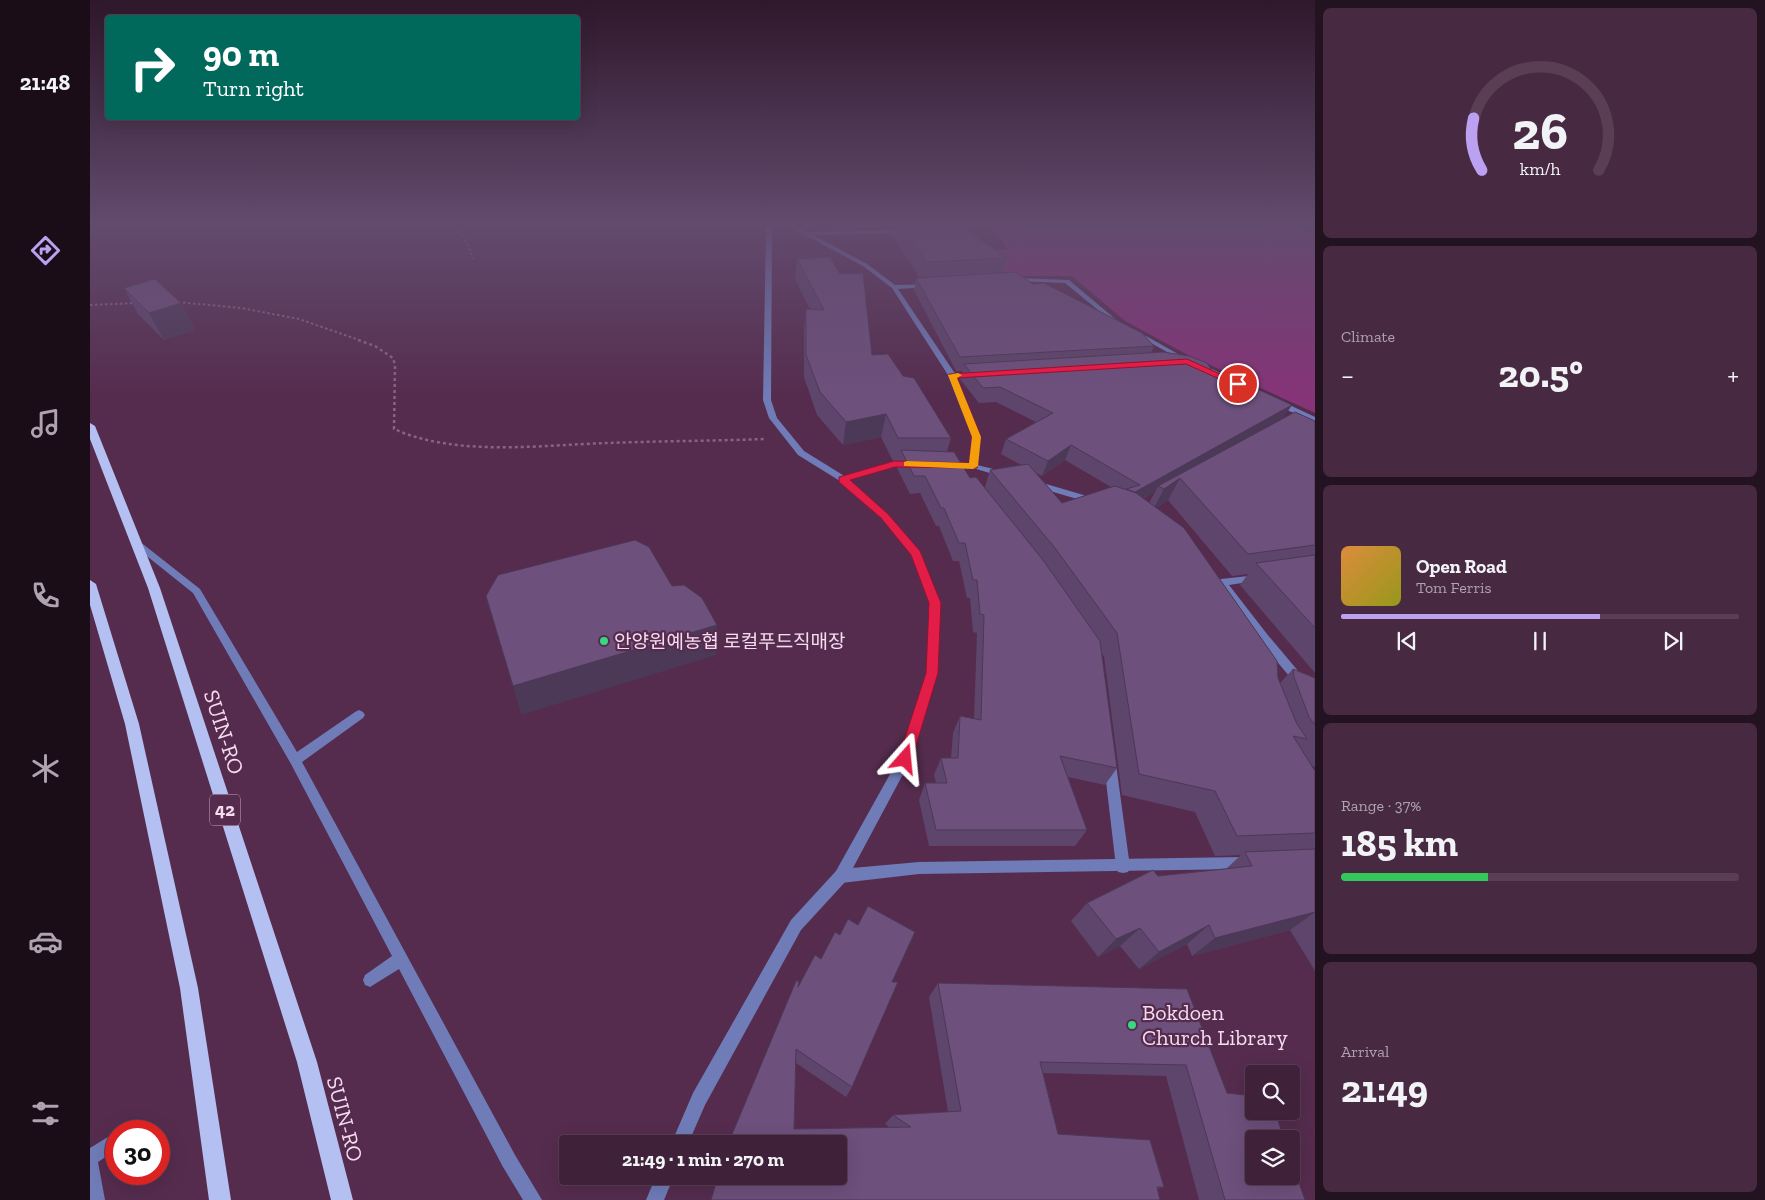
<!DOCTYPE html>
<html lang="en">
<head>
<meta charset="utf-8">
<style>
  body { margin:0; font-family:"Zilla Slab","Noto Sans KR",serif; background:#472942; color:#f1f3f6; height:100vh; display:flex; flex-direction:column; font-size:19px; white-space:nowrap }
  * { box-sizing:border-box; margin:0 }
  p { font-size:16px; color:#aea3af }
  .icon { flex:none; width:28px; height:28px; fill:none; stroke:currentColor; stroke-width:2; stroke-linecap:round; stroke-linejoin:round }
  .map { position:relative; flex:1; overflow:hidden }
  .drawer { display:flex; flex-direction:column; gap:8px; padding:8px; background:#231220; width:450px }
  .drawer>* { flex:none }
  .top-card { position:absolute; left:15px; top:15px; width:475px; height:105px; border-radius:5px; box-shadow:0 5px 20px #0002,0 0 0 1px #593e54; background:#00695c; color:#fff; overflow:hidden }
  .fabs { position:absolute; left:1155px; top:1065px; display:grid; gap:10px }
  .fabs a { display:grid; place-items:center; width:55px; height:55px; border-radius:5px; background:#40213a; box-shadow:0 5px 20px #0002,0 0 0 1px #593e54; font-size:25px }
  .speed { position:absolute; left:15px; top:1120px; display:flex; gap:10px; font-size:25px; font-weight:700; text-align:center }
  .speed>* { display:grid; place-content:center; width:65px; height:65px; border-radius:50%; background:#40213a; box-shadow:0 5px 20px #0002,0 0 0 1px #593e54; line-height:1 }
  .speed .limit { border:8px solid #d22; background:#fff; color:#111 }
  .pin { position:absolute; display:grid; place-items:center; width:42px; height:42px; color:#fff; margin:-21px; border:2px solid #fff; border-radius:50%; box-shadow:0 1px 5px #0007 }
  .me { position:absolute; width:55px; margin:-28px; rotate:18deg; stroke-linejoin:round; filter:drop-shadow(0 0 4px #0008) }
  .turn { display:flex; align-items:center; gap:18px; height:105px; padding:0 15px; font-size:22px }
  .turn .icon { width:65px; height:65px; stroke-width:2.5 }
  .turn b { display:block; font-size:35px; line-height:42px }
  .big { font-size:38px; font-weight:700; line-height:1.1 }
  .drawer .widget { flex:1; display:flex; flex-direction:column; justify-content:center; gap:8px; min-width:0; padding:0 18px; border-radius:8px; background:#472942 }
  .drawer .dial { align-items:center; gap:0 }
  .dial svg { height:130px; overflow:visible; fill:none; stroke:#593e54; stroke-width:7; stroke-linecap:round; text-anchor:middle }
  .dial text { fill:#f1f3f6; stroke:none }
  .song { display:flex; align-items:center; gap:15px }
  .cover { width:60px; height:60px; border-radius:8px; background:linear-gradient(135deg,hsl(30 70% 55%),hsl(60 70% 35%)) }
  .played { height:5px; border-radius:2px; background:linear-gradient(90deg,#bca0f2 65%,#593e54 65%) }
  .keys { display:flex; justify-content:space-around; direction:ltr }
  .heat { display:flex; justify-content:space-between; align-items:center; font-size:28px; direction:ltr }
  .charge { height:8px; border-radius:4px; background:linear-gradient(90deg,#34c759 37%,#593e54 0) }
  .trip { position:absolute; left:469px; top:1135px; width:288px; height:50px; border-radius:5px; background:#40213a; box-shadow:0 5px 20px #0002,0 0 0 1px #593e54; font-weight:700; line-height:50px; text-align:center }
  main { display:flex; flex:1; min-height:0 }
  .dock { display:flex; flex-direction:column; width:90px; justify-content:space-around; align-items:center; background:#1a0d17; color:#aea3af }
  .dock .icon { width:35px; height:35px }
  .dock .current { color:#bca0f2 }
  .dock b { font-size:22px; color:#f1f3f6 }
  .map>svg:first-child { display:block }
</style>
</head>
<body>
<main>
<nav class="dock">
<b>21:48</b>
<svg class="icon current" aria-label="directions" viewBox="0 0 24 24"><path d="M12 3l9 9-9 9-9-9zM9 14v-3h6M13 9l2 2-2 2"/></svg>
<svg class="icon" aria-label="music" viewBox="0 0 24 24"><path d="M9 18V5l10-2v13"/><circle cx="6" cy="18" r="3"/><circle cx="16" cy="16" r="3"/></svg>
<svg class="icon" aria-label="phone" viewBox="0 0 24 24"><path d="M5 4h4l2 5-3 2q2 4 5 5l2-3 5 2v4C11 20 4 13 5 4z"/></svg>
<svg class="icon" aria-label="climate" viewBox="0 0 24 24"><path d="M12 3v18M4 7l16 10M4 17L20 7"/></svg>
<svg class="icon" aria-label="car" viewBox="0 0 24 24"><path d="M5 17H2v-5l4-1 3-4h7l3 4 3 1v5h-3M9 17h6M6 11h13"/><circle cx="7" cy="17" r="2"/><circle cx="17" cy="17" r="2"/></svg>
<svg class="icon" aria-label="filters" viewBox="0 0 24 24"><path d="M4 7h16M4 17h16"/><circle cx="9" cy="7" r="2"/><circle cx="15" cy="17" r="2"/></svg>
</nav>
<div class="map">
<svg width="1225" height="1200" viewBox="0 0 1225 1200">
  <rect width="100%" height="100%" fill="#552c4e"/>
  <!-- green -->
  <path fill="#853478" d="M901 227H1200L1225 235V413L1096 354 1035 321 982 276H918L894 250 917 249Z"/>
  <g fill="none" stroke-linecap="round" stroke-linejoin="round">
    <!-- path-far1 -->
    <path stroke="#886482" stroke-width="2" stroke-dasharray="2.5 2.5" stroke-linecap="butt" d="M366 227 379 247 383 259
      M88 302 151 308 209 319 272 341
      M0 305 46 303"/>
    <!-- path -->
    <path stroke="#886482" stroke-width="2.5" stroke-dasharray="3 3" stroke-linecap="butt" d="M268 340 285 346 303 358 305 365 304 429C366 457 451 445 518 443 570 441 622 441 674 439"/>
    <!-- lane -->
    <path fill="#6f7cb8" fill-rule="evenodd" d="M700 227H707L717 232 820 230 821 231 818 233 723 235 777 264 805 285 840 284 841 285 838 287 808 289 866 375 890 437 887 465 916 472V476L913 477 883 468 856 467 855 465 859 463H879L882 437 858 375 802 288 773 266Z
      M925 278 979 280 1030 323 1025 324 975 283 923 281 922 280Z
      M1047 331 1097 359 1098 360 1093 361 1045 334 1044 333Z
      M1110 366H1116L1158 387 1151 389 1110 370Z
      M1185 401H1191L1225 417V422L1185 405Z
      M805 462H819L823 464 819 466H805L753 482 749 479 750 477Z
      M946 481 1007 499 1008 501 1004 504 943 486 942 484Z
      M46 540 49 541 110 589 207 752 265 712 269 710 273 712 275 715 273 718 212 762 425 1155 452 1200H433L413 1167 309 969 280 987 275 985 273 980 275 975 302 956 201 764 103 593 43 545 41 543Z
      M1168 575 1171 576 1173 578 1171 580 1139 585 1177 634 1225 691V704L1221 702 1179 652 1178 656H1170L1168 638 1126 582 1131 579Z
      M1154 857 1159 858 1161 863 1159 868 1154 869 829 874 751 883 746 881 744 876 746 871 751 869 829 862Z
      M41 1121 47 1123 49 1129 48 1131H31L33 1125Z
      M26 1132V1150L8 1162 15 1200H0V1148Z"/>
    <!-- street -->
    <path fill="#6f7cb8" fill-rule="evenodd" d="M676 227H682L681 400 687 418 714 451 756 477 797 514 831 553 850 603 847 673 819 763 756 881 711 930 615 1105 598 1144H581L603 1093 701 920 746 871 809 758 837 673 840 603 822 554 791 518 750 481 708 455 679 418 673 400Z
      M1020 759 1024 760 1026 764 1040 867 1038 872 1033 873 1028 872 1026 867 1014 764 1016 760Z
      M566 1176H584L574 1200H556Z"/>
    <!-- primary -->
    <path fill="#b4c0f1" fill-rule="evenodd" d="M0 423 5 426 70 588 227 1062 263 1200H241L207 1062 58 588 0 439Z
      M0 580 6 584 49 724 108 988 141 1200H119L90 988 35 724 0 605Z"/>
  </g>
  <!-- wall -->
  <path fill="#5e456b" fill-rule="evenodd" d="M805 227H872L917 258 913 273 943 284 1064 346 1061 353 1133 387 1193 418 1225 421V673L1150 585 1158 574 1142 576 1078 500 1067 508 1188 678 1190 683 1203 669 1225 678V767L1222 766 1225 771V971L1200 930 1102 956 1097 944 1049 969 1030 946 1008 957 981 921 997 903 1068 876 1136 869 1151 855 1125 856 1105 812 1032 795 1014 656 1012 654 1027 768 1015 785 978 777 997 830 985 846H839L829 800 835 783H846L844 775 851 758H861L863 733 870 716 884 719 887 633 883 632 880 598H877L869 561H863L849 526H846L830 493 820 494 807 468 808 461H803L791 437 753 445 727 415 714 377V330L716 309H720L705 279 707 259 782 355 813 376 861 438 857 451 880 478 895 487 900 470 931 465 911 454 916 439 946 422 906 402 889 403 870 379 872 371H866L824 290 826 278H830L803 236ZM975 460 1021 487 972 503 946 473 952 476ZM1065 492 1059 503 1053 499Z
    M34 288 91 303 105 330 74 340 48 314Z
    M731 959 802 982 762 1087 756 1097 706 1063 704 1129 799 1127 795 1124 803 1115 858 1112 839 997 848 983 1097 989 1137 1093 1215 1200H1109L1076 1076 953 1073 968 1134 1074 1187 1067 1189 638 1144 708 987Z"/>
  <!-- shaded-wall -->
  <path fill="#4c3857" d="M91 303 105 330 74 340 59 313Z
    M1202 405 1192 420 1090 478 1078 500 1062 512 1074 489 1068 486 1065 492 1037 508 1045 492Z
    M796 414 791 437 753 445 756 422Z
    M981 445 975 460 952 476 958 461Z
    M627 625 626 655 431 715 423 686Z
    M1225 912 1200 930 1102 956 1125 938Z
    M1119 925 1097 944 1049 969 1069 952Z
    M1050 928 1030 946 1008 957 1026 939Z"/>
  <!-- building -->
  <path fill="#6d507c" stroke="#4c3857" d="M813 227H872L917 258 837 262Z
    M740 257 750 274 773 273 782 355 798 354 813 376 824 378 861 438H808L796 414 756 422 730 392 716 355V309L734 310 707 259Z
    M926 272 943 284 954 283 1052 333 1064 346 870 357 826 278Z
    M65 279 91 303 59 313 34 288Z
    M1073 352 1099 356 1117 363 1133 387 1148 380 1202 405 1045 492 1036 489 1050 485 981 445 958 461 916 439 963 413 910 387 893 388 874 364Z
    M1205 412 1225 421V545L1158 554 1090 478 1074 489 1068 486Z
    M811 450 864 452 880 478 886 477 953 560 1010 641 1027 768 970 756 997 830H846L835 783H857L851 758H868L870 716 891 720 894 615 890 614 887 580H883L875 543H869L854 508H851L835 476H824Z
    M938 464 972 503 1025 486 1046 493 1094 528 1187 661 1188 678 1207 724 1217 739 1203 736 1225 771V833L1147 836 1125 791 1049 774 1027 633 965 548 900 470Z
    M545 540 559 547 582 586 594 585 612 598 627 625 423 686 396 596 408 575Z
    M1225 555V628L1166 563Z
    M1203 669 1225 678V725L1219 717 1204 677Z
    M1225 849V912L1125 938 1119 925 1069 952 1050 928 1026 939 997 903 1063 870 1068 876 1162 866 1155 852Z
    M778 906 825 932 802 982H808L762 1087 706 1049 704 1129 821 1127 803 1115 871 1111 848 983 1097 989 1137 1093 1164 1096V1111H1185L1194 1139H1164V1176H1201V1160L1215 1200H1135L1096 1065 950 1062 968 1134 1060 1140 1074 1187H1067L1070 1200H621L628 1176H748V1144H638L706 981H709L708 987 725 955 731 959 745 932 750 935 758 919 768 925Z"/>
  <!-- sky -->
  <linearGradient id="sky" x2="0" y2="1"><stop stop-color="#2f182b"/><stop offset="0.57" stop-color="#624b6e"/><stop offset="1" stop-color="#624b6e" stop-opacity="0"/></linearGradient>
  <rect width="1225" height="395" fill="url(#sky)"/>
  <!-- route -->
  <path fill="#e11d48" stroke="#92132f" d="M1097 359 1152 384 1145 386 1096 364 867 378 891 437 887 468 805 467 760 480 798 514 830 551 851 603 848 673 822 759 820 763H810L808 759 836 673 839 603 821 555 791 518 749 482V477L804 461 879 463 882 437 859 374Z"/>
  <!-- slow -->
  <path fill="#f59e0b" d="M868 373 872 375 867 378 891 437 888 466 883 469 814 466V462L817 461 879 463 882 437 858 375Z"/>
  <!-- markers -->
  <g fill="#37d880" stroke="#552c4e" stroke-width="2">
    <circle cx="514" cy="641" r="5"/>
    <circle cx="1042" cy="1025" r="5"/>
  </g>
  <g text-anchor="middle" dominant-baseline="central" stroke-width="4.5" stroke-linejoin="round" paint-order="stroke">
    <!-- shield labels -->
    <rect fill="#552c4e" stroke="#c6a7bf" stroke-width="1" x="120" y="794.5" width="30" height="31" rx="4"/>
    <g font-size="18" font-weight="bold" fill="#f6dcf0">
      <text x="135" y="810">42</text>
    </g>
    <!-- poi labels -->
    <g font-size="19" fill="#f6dcf0" stroke="#552c4e" text-anchor="start">
      <text x="524" y="641">안양원예농협 로컬푸드직매장</text>
    </g>
    <!-- near-street labels -->
    <g font-size="22" fill="#f6dcf0" stroke="#552c4e">
      <text transform="translate(134 732) rotate(72)">SUIN-RO</text>
      <text transform="translate(255 1119) rotate(75)">SUIN-RO</text>
    </g>
    <!-- near-poi labels -->
    <g font-size="22" fill="#f6dcf0" stroke="#552c4e" text-anchor="start">
      <text x="1052" y="1012">Bokdoen<tspan x="1052" dy="25">Church Library</tspan></text>
    </g>
  </g>
</svg>
<div class="fabs">
<a><svg class="icon" aria-label="search" viewBox="0 0 24 24"><circle cx="10" cy="10" r="6"/><path d="M15 15l6 6"/></svg></a>
<a><svg class="icon" aria-label="layers" viewBox="0 0 24 24"><path d="M12 4l9 5-9 5-9-5zM3 14l9 5 9-5"/></svg></a>
</div>
<div class="speed"><div class="limit">30</div></div>
<div class="pin" style="left:1148px;top:384px;background:#d93025"><svg class="icon" aria-label="arrive" viewBox="0 0 24 24"><path d="M6 21V4h12l-3 4 3 4H6"/></svg></div>
<svg class="me" style="left:815px;top:759px" viewBox="-20 -20 40 40"><path d="M0-17L14 15 0 8-14 15z" fill="#e11d48" stroke="#fff" stroke-width="4"/></svg>
<div class="trip">21:49 · 1 min · 270 m</div>
<div class="top-card">
<div class="turn"><svg class="icon" aria-label="right" viewBox="0 0 24 24"><path d="M7 20v-9h11M14 6l5 5-5 5"/></svg><div><b>90 m</b>Turn right</div></div>
</div>
</div>
<section class="drawer">
<div class="widget dial"><svg viewBox="0 0 100 80">
<path d="M14 69A42 42 0 1 1 86 69"/>
<path d="M14 69A42 42 0 0 1 9 37" stroke="#bca0f2"/>
<text x="50" y="56" font-size="32" font-weight="700">26</text>
<text x="50" y="72" font-size="11">km/h</text>
</svg></div>
<div class="widget"><p>Climate</p>
<div class="heat"><a>−</a><b class="big">20.5°</b><a>+</a></div>
</div>
<div class="widget">
<div class="song"><i class="cover"></i><div><b>Open Road</b><p>Tom Ferris</p></div></div>
<div class="played"></div>
<div class="keys"><svg class="icon" aria-label="previous" viewBox="0 0 24 24"><path d="M18 5L8 12l10 7zM5 5v14"/></svg><svg class="icon" aria-label="pause" viewBox="0 0 24 24"><path d="M8 5v14M16 5v14"/></svg><svg class="icon" aria-label="next" viewBox="0 0 24 24"><path d="M6 5l10 7-10 7zM19 5v14"/></svg></div>
</div>
<div class="widget"><p>Range · 37%</p><b class="big">185 km</b><div class="charge"></div></div>
<div class="widget"><p>Arrival</p><b class="big">21:49</b></div>
</section>
</main>
</body>
</html>
